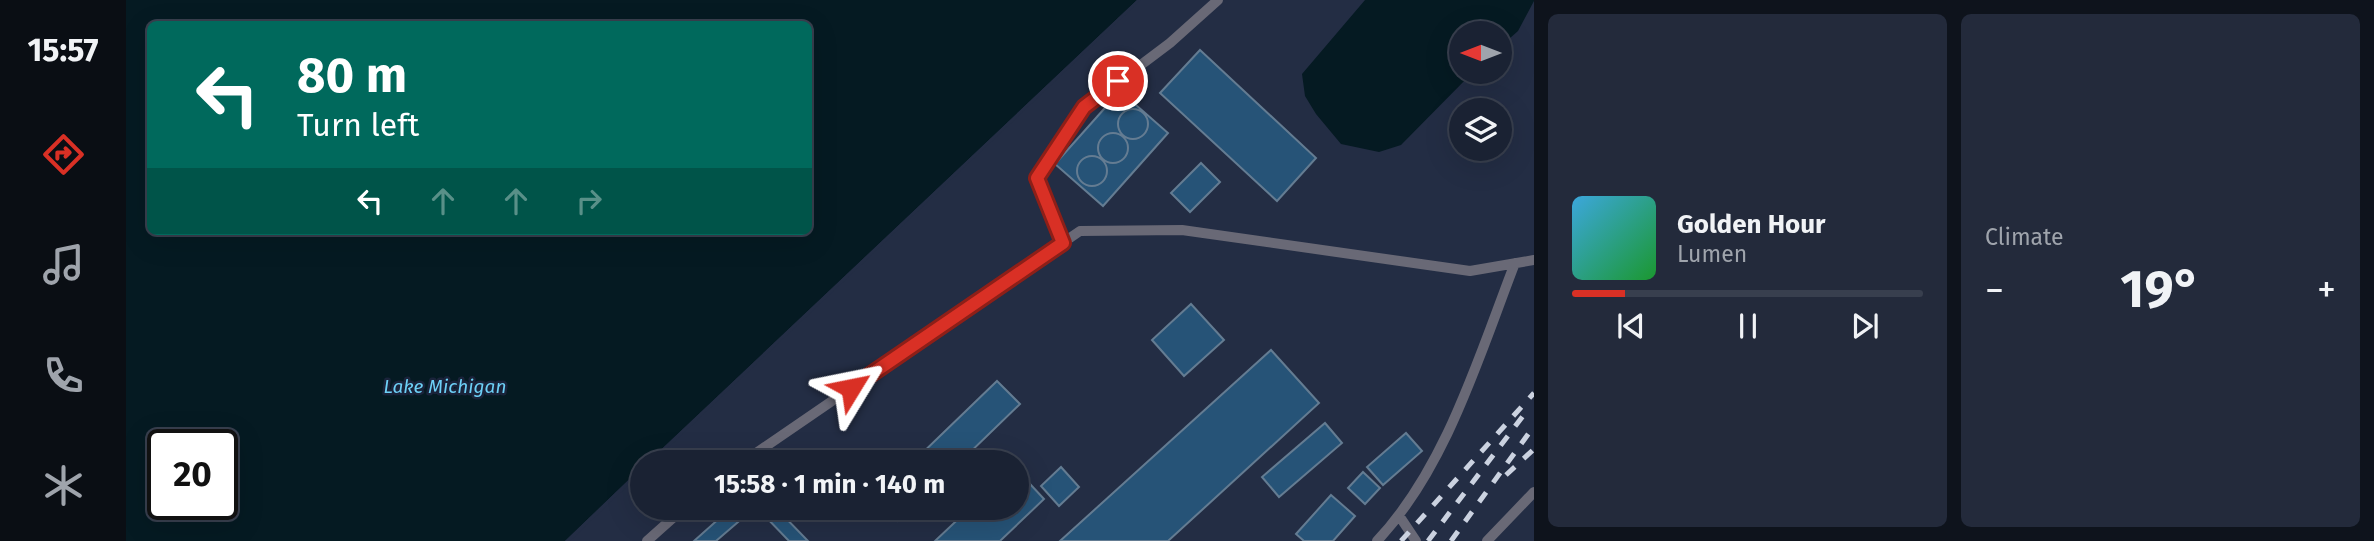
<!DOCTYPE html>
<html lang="en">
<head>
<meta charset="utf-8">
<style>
  body { margin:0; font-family:"Fira Sans",sans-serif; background:#232a3b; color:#f1f3f6; height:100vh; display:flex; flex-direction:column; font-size:26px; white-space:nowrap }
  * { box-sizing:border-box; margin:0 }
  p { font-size:23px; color:#9fa4ac }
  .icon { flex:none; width:38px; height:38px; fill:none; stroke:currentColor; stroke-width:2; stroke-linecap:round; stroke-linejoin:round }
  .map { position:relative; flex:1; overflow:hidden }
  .side { display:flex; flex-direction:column; gap:14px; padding:14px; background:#0e131c; width:840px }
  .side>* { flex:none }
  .hud { position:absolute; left:21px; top:21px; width:665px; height:214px; border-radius:10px; box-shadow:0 7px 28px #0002,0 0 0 2px #383f4e; background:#00695c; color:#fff; overflow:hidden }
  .needle { width:46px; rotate:270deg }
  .controls { position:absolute; left:1323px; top:21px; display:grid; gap:14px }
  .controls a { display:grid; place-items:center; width:63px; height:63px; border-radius:50%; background:#1a2233; box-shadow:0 7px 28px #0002,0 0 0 2px #383f4e; font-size:35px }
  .speed { position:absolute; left:21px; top:429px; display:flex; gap:14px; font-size:35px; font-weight:700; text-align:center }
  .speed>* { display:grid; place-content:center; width:91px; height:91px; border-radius:50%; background:#1a2233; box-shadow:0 7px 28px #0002,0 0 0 2px #383f4e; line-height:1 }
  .speed .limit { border:4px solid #111; border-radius:10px; background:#fff; color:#111 }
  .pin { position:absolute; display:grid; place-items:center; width:60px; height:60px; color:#fff; margin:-30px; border:4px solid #fff; border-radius:50%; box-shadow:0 2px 7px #0007 }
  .me { position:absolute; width:77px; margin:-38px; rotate:55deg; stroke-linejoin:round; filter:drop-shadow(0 0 5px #0008) }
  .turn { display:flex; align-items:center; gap:24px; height:147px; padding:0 35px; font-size:32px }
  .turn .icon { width:91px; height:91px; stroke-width:2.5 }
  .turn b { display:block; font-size:49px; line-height:60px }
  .lanes { display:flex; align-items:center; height:66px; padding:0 35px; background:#0003; justify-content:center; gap:35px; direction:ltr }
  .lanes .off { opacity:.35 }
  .big { font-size:52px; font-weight:700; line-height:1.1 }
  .side .widget { flex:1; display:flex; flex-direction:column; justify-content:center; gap:10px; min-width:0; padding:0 24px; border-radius:10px; background:#232a3b }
  .song { display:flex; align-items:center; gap:21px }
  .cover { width:84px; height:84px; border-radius:10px; background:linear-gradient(135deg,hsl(200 70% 55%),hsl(130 70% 35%)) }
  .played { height:7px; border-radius:4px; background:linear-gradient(90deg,#d93025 15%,#383f4e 15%) }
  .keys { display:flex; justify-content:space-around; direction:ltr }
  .heat { display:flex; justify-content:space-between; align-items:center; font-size:38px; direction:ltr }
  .side .tiles { flex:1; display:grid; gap:14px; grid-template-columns:repeat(2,1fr) }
  .trip { position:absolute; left:504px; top:450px; width:399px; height:70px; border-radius:35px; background:#1a2233; box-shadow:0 7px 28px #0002,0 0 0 2px #383f4e; font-weight:700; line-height:70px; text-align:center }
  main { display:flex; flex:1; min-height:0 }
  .dock { display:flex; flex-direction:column; width:126px; justify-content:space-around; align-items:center; background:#0a0e14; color:#9fa4ac }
  .dock .icon { width:49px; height:49px }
  .dock .selected { color:#d93025 }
  .dock b { font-size:32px; color:#f1f3f6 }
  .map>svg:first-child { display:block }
</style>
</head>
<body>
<main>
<nav class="dock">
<b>15:57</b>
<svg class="icon selected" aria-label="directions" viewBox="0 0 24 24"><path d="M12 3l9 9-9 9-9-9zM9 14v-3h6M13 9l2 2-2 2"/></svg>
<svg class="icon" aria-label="music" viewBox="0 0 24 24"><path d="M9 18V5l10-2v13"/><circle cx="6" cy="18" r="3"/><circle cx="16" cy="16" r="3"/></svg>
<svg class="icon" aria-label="phone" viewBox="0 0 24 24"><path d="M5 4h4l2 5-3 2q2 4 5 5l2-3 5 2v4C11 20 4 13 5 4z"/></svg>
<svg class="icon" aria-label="climate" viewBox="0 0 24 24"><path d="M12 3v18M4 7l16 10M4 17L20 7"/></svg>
</nav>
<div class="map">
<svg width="1408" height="541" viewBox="0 0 1408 541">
  <rect width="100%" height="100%" fill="#232d44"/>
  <!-- water -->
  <path fill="#051a22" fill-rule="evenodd" d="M0 0H1011L522 462H516V467L439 541H0ZM24 24H682V231H24ZM37 444H96V504H37Z
    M1239 0H1408V1L1392 31 1374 47V33H1335V72H1347L1275 145 1253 152 1215 144 1190 114 1179 96 1176 74Z"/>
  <!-- pier -->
  <path fill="#232d44" d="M1011 0H1015L527 462H522Z
    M516 467V472L444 541H439Z"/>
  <!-- building -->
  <path fill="#265377" stroke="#647c92" stroke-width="2" d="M1074 50 1190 158 1151 201 1034 93Z
    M994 91 1042 133 977 206 929 164Z
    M992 124a15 15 0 1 1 30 0a15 15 0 1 1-30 0Z
    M972 148a15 15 0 1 1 30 0a15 15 0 1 1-30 0Z
    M951 171a15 15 0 1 1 30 0a15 15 0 1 1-30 0Z
    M1075 163 1094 182 1064 212 1045 193Z
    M1065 304 1098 340 1058 376 1026 340Z
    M1145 350 1193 403 1042 541H934Z
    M871 381 894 404 834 462H787Z
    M1199 423 1216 443 1153 497 1136 477Z
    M1280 433 1296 451 1257 485 1241 467Z
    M935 467 953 487 933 506 915 486Z
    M891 470 918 499 874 541H809L844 508H891Z
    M1237 472 1254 488 1239 504 1222 488Z
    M1205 495 1229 516 1207 541H1178L1170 534Z
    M605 508 626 510 590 541H568Z
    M623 508H641L632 517Z
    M641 508H650L682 541H663L636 513Z
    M759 508H787L772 521Z"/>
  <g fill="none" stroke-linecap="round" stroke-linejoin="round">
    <!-- service -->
    <path stroke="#696976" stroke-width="10" d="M937 243 911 178 959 107 1044 43 1092 0
      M617 462 954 231 1056 230 1344 271 1408 260
      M1274 517 1290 541
      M521 541 558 508
      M1251 541C1320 468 1353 356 1389 263
      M1361 541 1408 492"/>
    <!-- rail -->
    <path stroke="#cbd2e0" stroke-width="5" stroke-dasharray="12 12" stroke-linecap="butt" d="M1380 475 1408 449
      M1275 541 1408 393
      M1302 541 1397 416
      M1325 541 1408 426"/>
  </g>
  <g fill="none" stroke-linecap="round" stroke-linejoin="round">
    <defs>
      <path id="route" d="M725 388 937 243 911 178 958 107 992 81"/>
    </defs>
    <!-- route casing -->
    <use href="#route" stroke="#8d1f18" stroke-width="18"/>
    <!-- route -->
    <use href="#route" stroke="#d93025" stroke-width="12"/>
  </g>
  <g text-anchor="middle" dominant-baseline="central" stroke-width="5" stroke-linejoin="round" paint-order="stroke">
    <!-- water labels -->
    <g font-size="19" font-style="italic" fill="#6dd0f6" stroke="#1a233a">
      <text x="319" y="386">Lake Michigan</text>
    </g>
  </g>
</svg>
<div class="controls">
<a><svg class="needle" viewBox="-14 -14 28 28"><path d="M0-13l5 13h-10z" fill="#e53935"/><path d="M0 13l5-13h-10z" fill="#9fa4ac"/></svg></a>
<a><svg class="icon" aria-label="layers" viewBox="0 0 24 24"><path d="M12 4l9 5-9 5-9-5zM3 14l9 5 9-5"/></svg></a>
</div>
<div class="speed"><div class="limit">20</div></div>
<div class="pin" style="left:992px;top:81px;background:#d93025"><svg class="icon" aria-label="arrive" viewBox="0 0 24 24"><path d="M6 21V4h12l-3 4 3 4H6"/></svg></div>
<svg class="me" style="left:725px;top:388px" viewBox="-20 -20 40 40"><path d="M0-17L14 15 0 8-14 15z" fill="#d93025" stroke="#fff" stroke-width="4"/></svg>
<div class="trip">15:58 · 1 min · 140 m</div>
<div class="hud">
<div class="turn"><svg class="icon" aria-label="left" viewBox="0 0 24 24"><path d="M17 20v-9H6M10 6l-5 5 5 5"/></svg><div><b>80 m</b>Turn left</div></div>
<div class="lanes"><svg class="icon" aria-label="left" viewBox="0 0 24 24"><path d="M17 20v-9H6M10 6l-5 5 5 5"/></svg><svg class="icon off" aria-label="ahead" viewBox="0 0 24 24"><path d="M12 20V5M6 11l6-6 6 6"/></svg><svg class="icon off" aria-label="ahead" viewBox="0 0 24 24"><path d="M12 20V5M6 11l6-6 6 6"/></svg><svg class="icon off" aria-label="right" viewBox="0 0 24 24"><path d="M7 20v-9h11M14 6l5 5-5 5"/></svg></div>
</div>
</div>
<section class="side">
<div class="tiles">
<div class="widget">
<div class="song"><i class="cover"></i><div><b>Golden Hour</b><p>Lumen</p></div></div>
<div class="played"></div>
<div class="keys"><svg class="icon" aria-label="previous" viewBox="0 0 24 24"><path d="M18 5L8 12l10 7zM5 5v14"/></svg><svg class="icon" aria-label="pause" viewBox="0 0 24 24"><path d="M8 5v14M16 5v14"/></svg><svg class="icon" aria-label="next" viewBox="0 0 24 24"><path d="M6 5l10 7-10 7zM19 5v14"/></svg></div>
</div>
<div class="widget"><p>Climate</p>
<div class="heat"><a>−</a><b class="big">19°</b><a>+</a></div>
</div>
</div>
</section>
</main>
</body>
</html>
